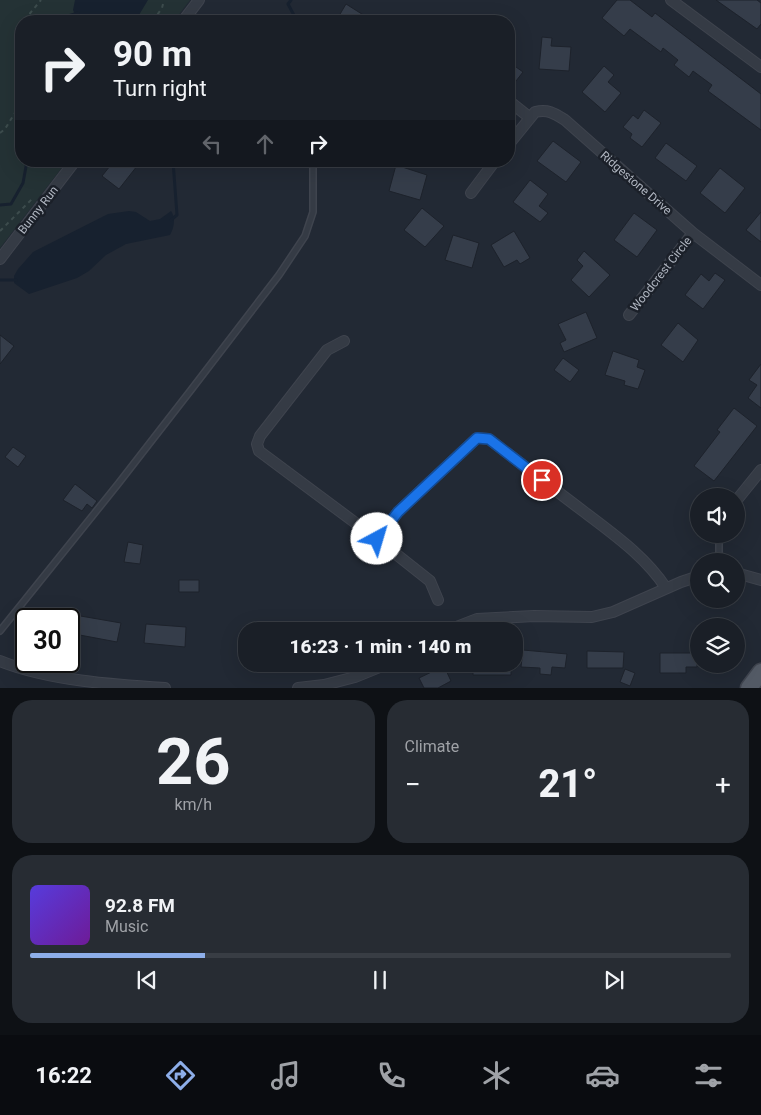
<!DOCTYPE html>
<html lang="en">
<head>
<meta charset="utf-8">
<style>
  body { margin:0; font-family:Roboto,sans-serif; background:#272c33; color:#f1f3f6; height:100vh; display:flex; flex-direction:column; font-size:19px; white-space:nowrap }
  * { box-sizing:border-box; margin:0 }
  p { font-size:16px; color:#9fa2a7 }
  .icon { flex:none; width:28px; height:28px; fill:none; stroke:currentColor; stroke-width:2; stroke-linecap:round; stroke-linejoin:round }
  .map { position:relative; height:688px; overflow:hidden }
  .side { display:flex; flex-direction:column; gap:12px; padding:12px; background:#0e1115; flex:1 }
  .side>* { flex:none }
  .hud { position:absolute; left:15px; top:15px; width:500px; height:152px; border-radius:20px; box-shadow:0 5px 20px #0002,0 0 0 1px #383d44; background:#1a1f27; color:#f1f3f6; overflow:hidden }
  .fabs { position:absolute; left:690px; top:488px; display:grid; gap:10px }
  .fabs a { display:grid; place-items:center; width:55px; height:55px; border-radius:50%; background:#1a1f27; box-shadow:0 5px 20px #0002,0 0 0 1px #383d44; font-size:25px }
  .speed { position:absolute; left:15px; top:608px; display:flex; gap:10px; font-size:25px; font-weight:700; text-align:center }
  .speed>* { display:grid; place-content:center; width:65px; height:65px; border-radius:50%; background:#1a1f27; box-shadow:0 5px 20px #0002,0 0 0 1px #383d44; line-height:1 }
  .speed .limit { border:2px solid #111; border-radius:8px; background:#fff; color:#111 }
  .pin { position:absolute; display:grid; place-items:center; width:42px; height:42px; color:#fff; margin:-21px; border:2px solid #fff; border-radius:50%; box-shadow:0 1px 5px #0007 }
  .me { position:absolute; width:55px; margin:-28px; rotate:39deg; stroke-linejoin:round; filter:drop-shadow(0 0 4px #0008) }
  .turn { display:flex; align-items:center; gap:18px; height:105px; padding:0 15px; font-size:22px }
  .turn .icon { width:65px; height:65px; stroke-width:2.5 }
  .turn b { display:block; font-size:35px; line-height:42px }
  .lanes { display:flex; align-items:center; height:48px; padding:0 15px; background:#0003; justify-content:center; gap:25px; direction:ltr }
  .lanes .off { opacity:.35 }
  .big { font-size:38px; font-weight:800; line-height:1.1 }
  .side .tile { flex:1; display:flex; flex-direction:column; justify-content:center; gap:8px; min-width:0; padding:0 18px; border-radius:20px; background:#272c33 }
  .side .dial { align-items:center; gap:0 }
  .dial b { font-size:65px; line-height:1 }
  .song { display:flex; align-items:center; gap:15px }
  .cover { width:60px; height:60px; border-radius:8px; background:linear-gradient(135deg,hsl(250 70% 55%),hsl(280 70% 35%)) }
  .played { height:5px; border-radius:2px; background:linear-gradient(90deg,#8daee9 25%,#383d44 25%) }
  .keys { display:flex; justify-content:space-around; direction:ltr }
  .heat { display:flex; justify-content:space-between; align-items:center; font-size:28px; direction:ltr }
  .side .tiles { flex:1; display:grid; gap:12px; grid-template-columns:1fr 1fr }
  .tile:last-child { grid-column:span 2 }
  .trip { position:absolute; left:238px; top:622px; width:285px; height:50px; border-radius:20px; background:#1a1f27; box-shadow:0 5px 20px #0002,0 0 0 1px #383d44; font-weight:800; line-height:50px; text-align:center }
  .tab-bar { display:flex; height:80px; justify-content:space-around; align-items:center; background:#0a0c10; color:#9fa2a7 }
  .tab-bar .icon { width:35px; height:35px }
  .tab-bar .selected { color:#8daee9 }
  .tab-bar b { font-size:22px; color:#f1f3f6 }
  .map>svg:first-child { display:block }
</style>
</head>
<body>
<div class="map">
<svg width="761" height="688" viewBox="0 0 761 688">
  <rect width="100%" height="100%" fill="#222934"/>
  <!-- green -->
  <path fill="#243235" d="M0 0H190L174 21H21V161H67L0 248Z"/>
  <!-- water -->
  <path fill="#17212f" d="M75 0H148L139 15 132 21H78L73 10Z
    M129 211 136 212 150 221 160 219 171 211C176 218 174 228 170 235L126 244 106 255 89 271 77 278 29 294 14 283V276L18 269 33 252 108 214Z"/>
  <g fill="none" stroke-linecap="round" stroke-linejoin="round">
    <!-- stream -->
    <path stroke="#17212f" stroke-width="3" d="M291 0 288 4 297 21
      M51 21 78 13
      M0 205 11 204 23 183 27 161
      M171 220 177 215 173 161
      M0 280H16"/>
  </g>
  <!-- building -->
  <path fill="#353d4a" stroke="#1d222b" d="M617 0H630L652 17 655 13 761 94V130L708 91 712 85 693 71 689 77 674 65 678 60 663 48 661 52 630 29 624 36 602 18Z
    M716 0H757L761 3V24L757 29Z
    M346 4 365 16 361 21H336Z
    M542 37 552 38 551 46 571 47 569 71 539 69Z
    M509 62 523 72 509 90Z
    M604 66 614 75 608 82 621 93 605 112 582 92Z
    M644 110 661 123 642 147 630 138 632 134 623 127 633 115 638 119Z
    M553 141 581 162 566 182 537 161Z
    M666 143 697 166 686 181 655 158Z
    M114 161H141L119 189 102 176Z
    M396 165 427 175 420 200 389 191Z
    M720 168 745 188 725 213 700 193Z
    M530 180 548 194 539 206 548 213 540 222 513 202Z
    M422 208 444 226 425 247 404 230Z
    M761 212V242L746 230Z
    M634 213 657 230 637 257 614 240Z
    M514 231 530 258 520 264 517 260 504 267 491 245Z
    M453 235 479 243 472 268 445 260Z
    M584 251 610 275 589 297 571 280 583 266 577 260Z
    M715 273 725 280 703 309 685 295 701 274 709 281Z
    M586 312 597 338 564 352 560 343 566 340 558 324Z
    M678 323 698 340 683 362 661 345Z
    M0 335 14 346 0 364Z
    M613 351 639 360 637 367 645 370 638 389 624 385 625 381 605 375Z
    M563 358 579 370 570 382 554 370Z
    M761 364V408L748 398 757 385 749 380Z
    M734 408 757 426 714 481 694 466 720 432 717 430Z
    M13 447 26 456 18 467 5 457Z
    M75 484 97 501 92 508 87 504 82 511 63 500Z
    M128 542 143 545 140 564 124 562Z
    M179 580H199V592H179Z
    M69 614 121 623 117 642 69 633Z
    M146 624 186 627 185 647 144 643Z
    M523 650 567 654 565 668 552 667 551 675 540 674V668L521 667Z
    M587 651 624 652 623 668H587Z
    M660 653H697V667H686V673H660Z
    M473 664H511V675H473Z
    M444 666 451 681 438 688H424L419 678Z
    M625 669 635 673 630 686 620 682Z"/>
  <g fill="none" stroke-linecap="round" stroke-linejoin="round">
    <defs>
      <path id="service" d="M719 561V534
        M0 631 118 484 191 390 279 275 305 236 313 212V161"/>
      <path id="minor" d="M671 0 761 67
        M183 21 199 0
        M509 101 529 117
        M509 144 535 112C548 109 554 113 565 120L693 233 761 285
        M471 193 495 161
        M0 259 75 161
        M629 315 693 233
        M344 341 327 350 260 436 257 444 259 451 377 539
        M736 501 761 470
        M736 573 761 580
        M438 600 430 581 377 539 398 512 477 438 489 439C520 463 551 487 583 511 613 534 645 556 666 588
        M446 631 477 619 534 616 592 617 613 612 681 582 699 576
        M0 661C47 680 114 685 165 688
        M298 688 324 685 355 677 387 664"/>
      <path id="primary" d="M749 688 761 672"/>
    </defs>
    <!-- service casing -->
    <use href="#service" stroke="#3f444e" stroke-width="8"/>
    <!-- minor casing -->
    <use href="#minor" stroke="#3f444e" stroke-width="12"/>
    <!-- primary casing -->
    <use href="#primary" stroke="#3f444e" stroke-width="19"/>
    <!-- path -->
    <path stroke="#3d4c4d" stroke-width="2" stroke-dasharray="4 4" stroke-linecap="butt" d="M26 21 27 17 41 0
      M153 21 162 8 164 0
      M0 133 5 129 21 103
      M0 231 32 199"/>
    <!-- service -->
    <use href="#service" stroke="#353b45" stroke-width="5"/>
    <!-- minor -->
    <use href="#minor" stroke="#353b45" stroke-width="10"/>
    <!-- primary -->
    <use href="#primary" stroke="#535a65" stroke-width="16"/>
  </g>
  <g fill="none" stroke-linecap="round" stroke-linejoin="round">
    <defs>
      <path id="route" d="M377 539 398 512 477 438 489 439 542 480"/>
    </defs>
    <!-- route casing -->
    <use href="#route" stroke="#114b97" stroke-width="12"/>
    <!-- route -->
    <use href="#route" stroke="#1a73e8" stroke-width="9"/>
  </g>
  <g text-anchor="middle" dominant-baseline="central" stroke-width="5" stroke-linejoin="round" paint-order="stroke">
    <!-- street labels -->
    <g font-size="12" fill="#b0b6c1" stroke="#1b2029">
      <text transform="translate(636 183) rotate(41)">Ridgestone Drive</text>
      <text transform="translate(38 210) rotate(-52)">Bunny Run</text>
      <text transform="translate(661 274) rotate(-52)">Woodcrest Circle</text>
    </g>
  </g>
</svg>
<div class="fabs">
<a><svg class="icon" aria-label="sound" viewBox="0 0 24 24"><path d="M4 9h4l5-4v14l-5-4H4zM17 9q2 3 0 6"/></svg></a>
<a><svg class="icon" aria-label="search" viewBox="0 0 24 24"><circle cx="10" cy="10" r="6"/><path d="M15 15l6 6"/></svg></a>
<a><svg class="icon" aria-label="layers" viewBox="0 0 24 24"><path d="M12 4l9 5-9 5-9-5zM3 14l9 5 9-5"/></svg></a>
</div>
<div class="speed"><div class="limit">30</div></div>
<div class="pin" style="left:542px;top:480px;background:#d93025"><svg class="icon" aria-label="arrive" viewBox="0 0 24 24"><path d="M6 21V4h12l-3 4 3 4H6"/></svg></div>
<svg class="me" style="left:377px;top:539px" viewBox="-20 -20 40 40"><circle r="19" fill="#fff"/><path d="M0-13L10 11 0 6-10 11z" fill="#1a73e8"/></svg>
<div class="trip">16:23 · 1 min · 140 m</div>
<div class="hud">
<div class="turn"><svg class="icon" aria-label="right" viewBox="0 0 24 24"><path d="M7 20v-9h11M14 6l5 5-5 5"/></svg><div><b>90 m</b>Turn right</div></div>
<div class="lanes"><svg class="icon off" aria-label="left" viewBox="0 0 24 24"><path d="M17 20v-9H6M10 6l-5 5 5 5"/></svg><svg class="icon off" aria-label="ahead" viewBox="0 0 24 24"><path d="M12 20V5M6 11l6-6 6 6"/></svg><svg class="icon" aria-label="right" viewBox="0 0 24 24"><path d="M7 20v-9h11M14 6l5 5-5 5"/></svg></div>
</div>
</div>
<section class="side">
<div class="tiles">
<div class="tile dial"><b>26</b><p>km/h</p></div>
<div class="tile"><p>Climate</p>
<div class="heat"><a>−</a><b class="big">21°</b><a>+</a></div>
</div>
<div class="tile">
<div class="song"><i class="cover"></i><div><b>92.8 FM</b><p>Music</p></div></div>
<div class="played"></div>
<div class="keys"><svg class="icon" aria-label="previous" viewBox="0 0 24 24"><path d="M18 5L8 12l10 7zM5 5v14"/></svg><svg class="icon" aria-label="pause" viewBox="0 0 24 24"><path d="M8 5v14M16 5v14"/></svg><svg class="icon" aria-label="next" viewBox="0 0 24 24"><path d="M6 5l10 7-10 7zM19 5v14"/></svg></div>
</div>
</div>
</section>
<nav class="tab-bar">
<b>16:22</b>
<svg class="icon selected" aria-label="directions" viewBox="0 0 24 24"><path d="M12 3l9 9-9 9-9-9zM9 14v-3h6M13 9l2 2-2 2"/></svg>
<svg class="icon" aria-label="music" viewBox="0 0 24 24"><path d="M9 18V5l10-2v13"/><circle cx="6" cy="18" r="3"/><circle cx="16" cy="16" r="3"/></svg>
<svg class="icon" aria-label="phone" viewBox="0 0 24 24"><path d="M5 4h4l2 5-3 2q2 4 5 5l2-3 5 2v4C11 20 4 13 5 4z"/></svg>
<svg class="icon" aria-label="climate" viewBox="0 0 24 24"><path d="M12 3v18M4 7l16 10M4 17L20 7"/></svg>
<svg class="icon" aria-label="car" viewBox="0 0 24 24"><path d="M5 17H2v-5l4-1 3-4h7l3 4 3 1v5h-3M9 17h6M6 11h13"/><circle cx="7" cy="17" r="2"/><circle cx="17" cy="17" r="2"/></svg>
<svg class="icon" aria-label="filters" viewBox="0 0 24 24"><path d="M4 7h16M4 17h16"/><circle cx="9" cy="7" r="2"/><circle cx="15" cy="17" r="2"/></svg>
</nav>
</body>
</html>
